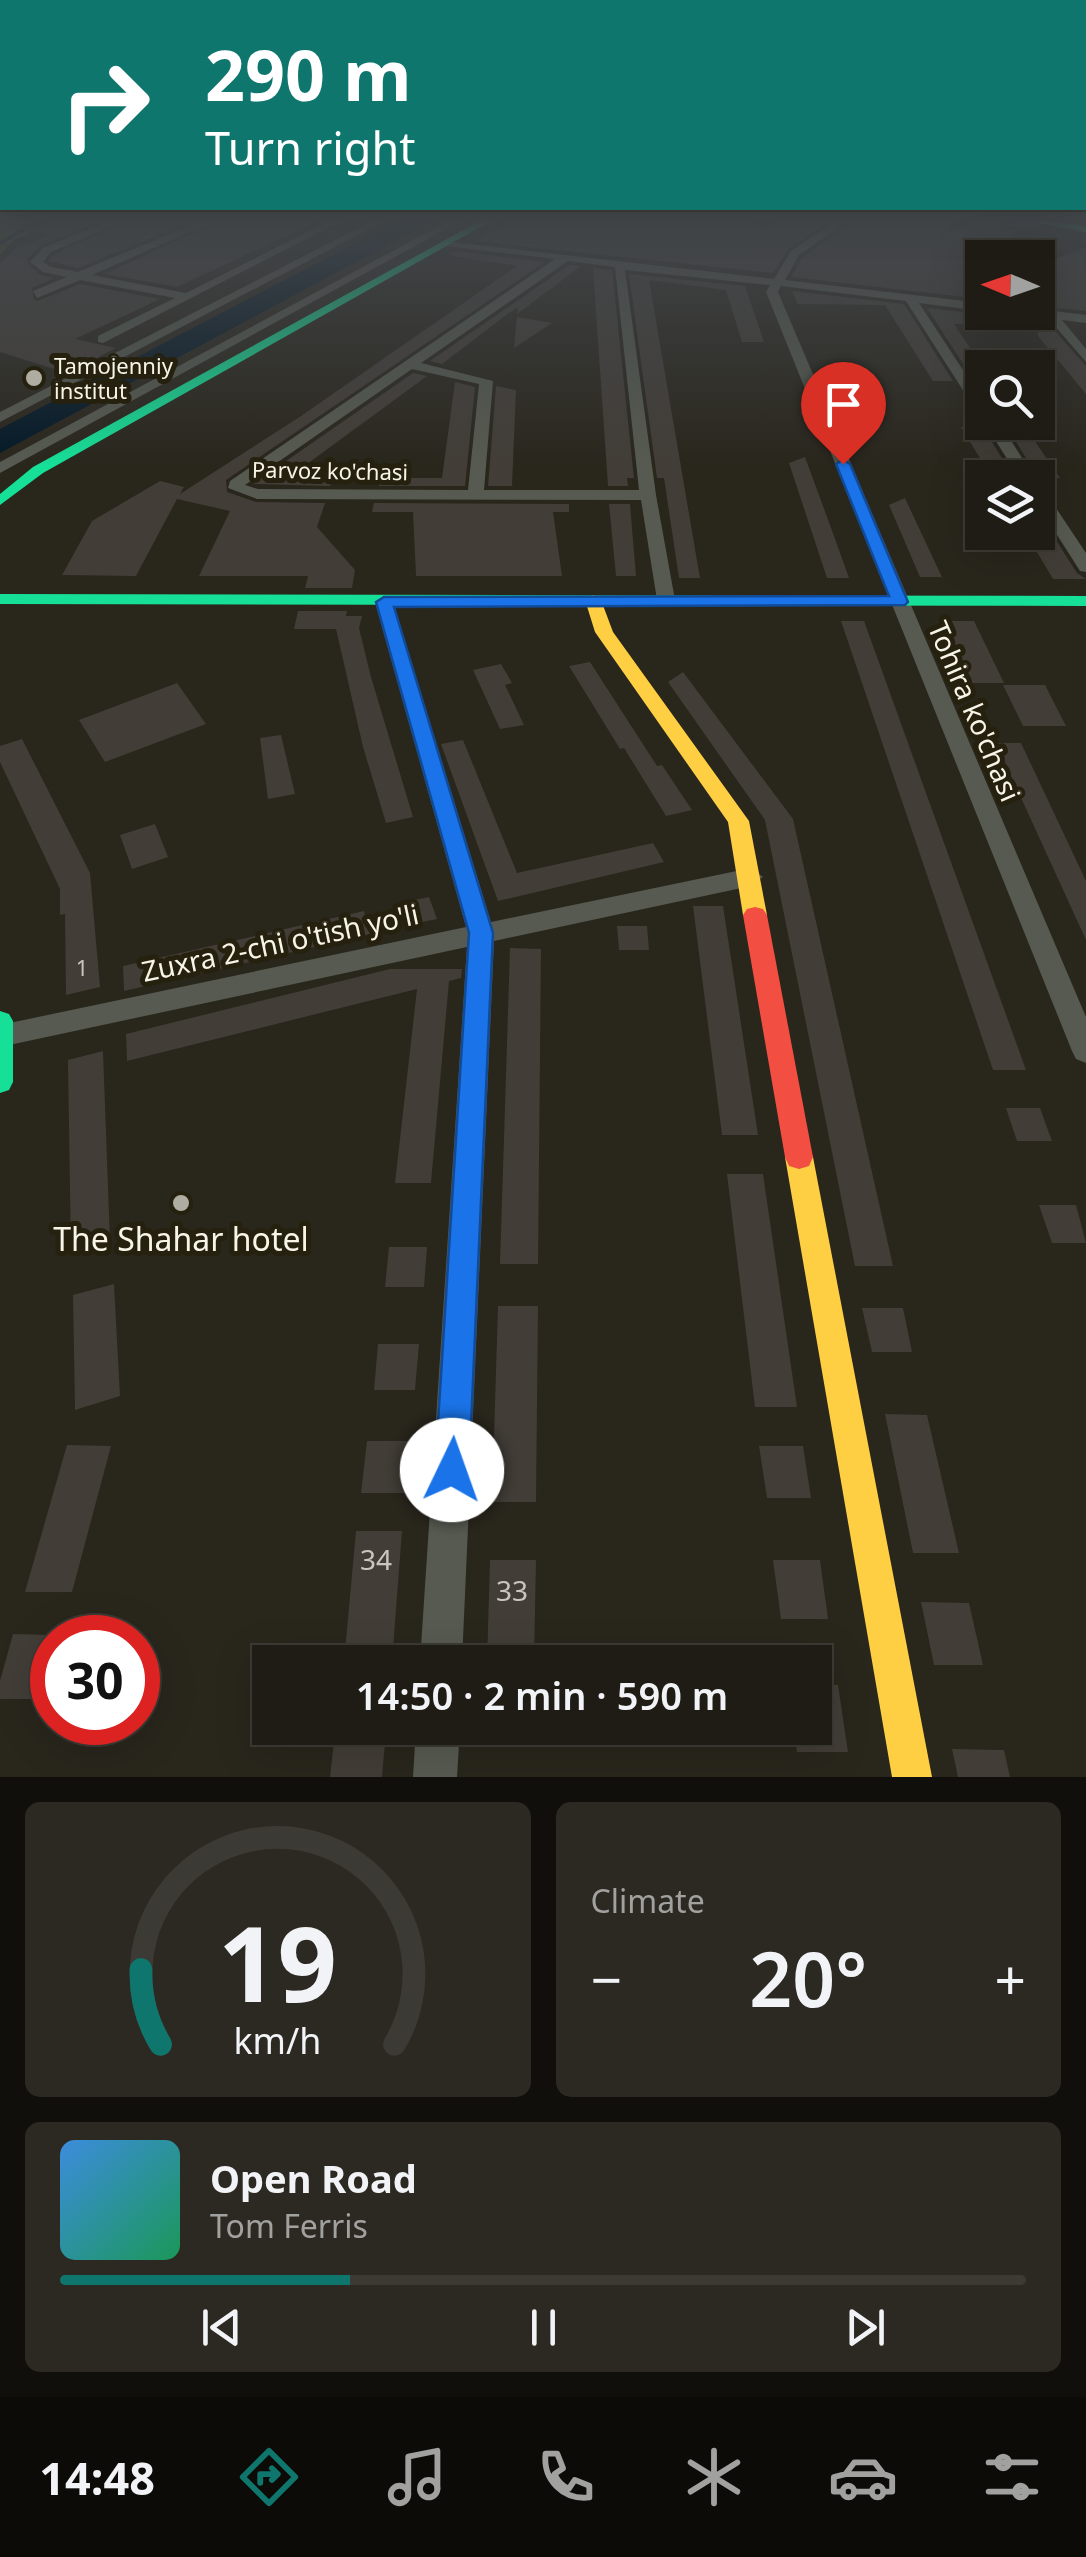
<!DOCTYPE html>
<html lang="en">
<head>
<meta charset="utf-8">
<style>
  body { margin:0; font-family:"Noto Sans",sans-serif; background:#2c2922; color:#f1f3f6; height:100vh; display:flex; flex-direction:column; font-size:38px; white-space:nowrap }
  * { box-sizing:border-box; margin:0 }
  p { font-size:32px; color:#a1a1a0 }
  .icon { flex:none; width:55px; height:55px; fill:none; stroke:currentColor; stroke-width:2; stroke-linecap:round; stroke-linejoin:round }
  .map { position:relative; height:1777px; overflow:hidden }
  .panel { display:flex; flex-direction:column; gap:25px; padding:25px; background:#110f0c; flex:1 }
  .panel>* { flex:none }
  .hud { position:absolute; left:0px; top:0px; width:1088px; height:210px; box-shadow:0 10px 40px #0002,0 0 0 2px #3c3a34; background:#0f766e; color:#fff; overflow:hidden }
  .needle { width:65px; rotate:272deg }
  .controls { position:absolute; left:965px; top:240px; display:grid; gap:20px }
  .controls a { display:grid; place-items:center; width:90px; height:90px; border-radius:0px; background:#1f1c15; box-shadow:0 10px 40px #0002,0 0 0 2px #3c3a34; font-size:50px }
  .speed { position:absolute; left:30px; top:1615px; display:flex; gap:20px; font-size:50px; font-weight:700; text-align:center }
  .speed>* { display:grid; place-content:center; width:130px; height:130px; border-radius:50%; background:#1f1c15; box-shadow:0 10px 40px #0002,0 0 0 2px #3c3a34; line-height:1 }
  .speed .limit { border:15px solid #d22; background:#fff; color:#111 }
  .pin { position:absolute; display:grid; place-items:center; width:85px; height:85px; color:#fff; margin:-102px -42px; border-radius:50% 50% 50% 0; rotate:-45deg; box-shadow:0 0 10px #0007 }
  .pin .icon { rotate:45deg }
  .me { position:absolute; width:110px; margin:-55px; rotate:3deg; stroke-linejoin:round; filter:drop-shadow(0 0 8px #0008) }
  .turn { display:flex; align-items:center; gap:35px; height:210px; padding:0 40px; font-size:45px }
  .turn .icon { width:130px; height:130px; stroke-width:2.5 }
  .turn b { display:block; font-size:70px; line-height:85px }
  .big { font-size:75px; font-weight:600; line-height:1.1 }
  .panel .card { flex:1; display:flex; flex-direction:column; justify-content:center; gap:15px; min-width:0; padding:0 35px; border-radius:15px; background:#2c2922 }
  .panel .dial { align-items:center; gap:0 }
  .dial svg { height:260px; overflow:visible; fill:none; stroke:#3c3a34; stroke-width:7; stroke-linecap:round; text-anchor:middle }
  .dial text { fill:#f1f3f6; stroke:none }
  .song { display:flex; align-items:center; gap:30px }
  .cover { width:120px; height:120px; border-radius:15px; background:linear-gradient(135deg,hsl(210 70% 55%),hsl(150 70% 35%)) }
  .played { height:10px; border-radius:5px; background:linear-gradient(90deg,#0f766e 30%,#3c3a34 30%) }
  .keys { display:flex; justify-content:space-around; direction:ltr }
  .heat { display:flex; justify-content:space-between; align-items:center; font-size:55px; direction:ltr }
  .panel .tiles { flex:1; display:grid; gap:25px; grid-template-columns:1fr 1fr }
  .card:last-child { grid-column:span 2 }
  .trip { position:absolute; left:252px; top:1645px; width:580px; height:100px; border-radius:0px; background:#1f1c15; box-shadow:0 10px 40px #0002,0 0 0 2px #3c3a34; font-weight:600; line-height:100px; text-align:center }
  .tabs { display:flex; height:160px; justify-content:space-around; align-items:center; background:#0c0b08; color:#a1a1a0 }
  .tabs .icon { width:70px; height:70px }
  .tabs .active { color:#0f766e }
  .tabs b { font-size:45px; color:#f1f3f6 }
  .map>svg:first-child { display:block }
</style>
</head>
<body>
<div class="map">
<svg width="1086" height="1777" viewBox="0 0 1086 1777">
  <rect width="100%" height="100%" fill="#29261c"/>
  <!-- forest -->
  <path fill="#425119" d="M0 217H65L27 225 21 230 32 233 15 239 0 255Z"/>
  <!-- water -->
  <path fill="#041927" d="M405 217H440L0 453V429Z"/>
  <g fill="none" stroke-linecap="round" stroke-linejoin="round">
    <!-- stream -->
    <path stroke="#041927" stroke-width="4" d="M0 243 27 227 57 217"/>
  </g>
  <!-- building -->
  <path fill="#423d37" d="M67 217H110L42 245 27 259 28 265 41 275 54 278 32 288 34 300 38 301 80 284 160 299 75 339 116 348 67 373 0 352V263L16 248 50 235 29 231Z
    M135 217H202L78 268 49 261 53 255Z
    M227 217H327L177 287 105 274Z
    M517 217H710L769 227 786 217H836L789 248 773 273 474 241Z
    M858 217H955L1001 224 997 227 1017 230 1011 236 1023 238 1005 258H982V281L976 287 982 285V299L791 277 802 258Z
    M1086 247V311L1038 306V265Z
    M456 251 545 262 226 480 227 492 256 502 325 503 317 527 355 570 352 588H305L308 576H199L230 511 177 499 136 576 62 575 92 521 160 481 184 487 180 494 301 416 517 266 448 255Z
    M569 265 581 266 517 314 518 307 506 315 442 364 430 361Z
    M593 268 612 270 634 478H627L628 486H608Z
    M629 274 745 286 764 342H742L726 290 649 280 700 578H679L664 478H657Z
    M792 291 904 304 953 381H933L885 305 798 304Z
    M927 308 982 314V324H954L982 366V382H975Z
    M517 317 552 323 514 348Z
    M1038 319 1046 321 1086 366V394L1038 336Z
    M413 373 427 376 288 478H332L330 486 253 484Z
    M455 382 475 387 465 486H379L381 478H442Z
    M496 386 516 390 512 486H488Z
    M961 427H983L1014 478H992Z
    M1007 427 1026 428 1060 478H1038Z
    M805 457 834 536 849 578H827L789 463Z
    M905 498 925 541 942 577H920L889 505Z
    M374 503 569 504V512H553L562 576H416L413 512H372Z
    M609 504H630L636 576H616Z
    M1038 523H1045L1077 573 1086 579H1053L1025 532H1038Z
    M298 611H347L346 616H362L359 628 371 677 413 817 386 823 363 747 336 629H294Z
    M841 621H864L1026 1070H993Z
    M940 621H974L1004 683H964L955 663H960Z
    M590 662 657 766 662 765 692 810 666 816 624 748 620 749 569 666Z
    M501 664 512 683 505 685 524 725 500 729 473 670Z
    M683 672 793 819 893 1266H855L765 820 668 682Z
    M177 683 206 724 105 762 79 720Z
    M1003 685H1045L1066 726H1023Z
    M281 735 295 794 268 799 260 738Z
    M22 739 90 873 100 987 66 995 65 914 60 915V889L0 762V746Z
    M463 740 517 873 653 843 664 862 498 901 441 744Z
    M996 743H1021L1086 881V940Z
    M155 824 168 857 132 869 120 835Z
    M429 897 437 919 407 925 401 903Z
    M693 906H723L758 1135H722Z
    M364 911 370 934 124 991 123 966Z
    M617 926H647L649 950H619Z
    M510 948 541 949 538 1264H500Z
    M390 969H462L461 978 449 981 431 1183H395L417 989 127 1061 126 1034Z
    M103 1051 110 1242 71 1253 68 1060Z
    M1006 1108H1040L1052 1141H1017Z
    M727 1174H763L797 1407H755Z
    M1039 1205H1076L1086 1243H1052Z
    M389 1247H427L424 1287H385Z
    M114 1284 120 1396 75 1410 73 1295Z
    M498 1306H538L536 1502H492Z
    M862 1308H903L912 1352H872Z
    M378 1344H419L415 1390H374Z
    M885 1414 927 1415 959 1553H913Z
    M367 1441H410L405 1493H361Z
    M67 1445 111 1446 72 1592H25Z
    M759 1446H803L811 1498H767Z
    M356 1531H402L392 1662H344Z
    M490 1560H536L534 1662H487Z
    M773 1560H820L828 1619H781Z
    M921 1602 969 1603 983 1665H934Z
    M13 1634 52 1635V1669L45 1699H0V1681Z
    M815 1685H838L848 1752H797L794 1728H815Z
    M334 1742H385L382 1777H330Z
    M952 1749 1004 1750 1010 1777H958Z"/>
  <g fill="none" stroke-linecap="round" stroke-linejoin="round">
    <!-- street -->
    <path fill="#565a50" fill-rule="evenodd" d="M119 217H132L51 252 43 262 51 267 78 272 211 217H224L92 275 186 293 337 217H349L103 343 98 342V336L175 298 80 280 37 298 33 291 67 277 43 272 30 262 43 248Z
      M380 217H392L0 422V412Z
      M456 217H468L0 473V462Z
      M842 217H854L799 255 785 280 982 303V311L919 303 982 399V413L975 409 906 301 781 286 778 292 1086 1017V1063L1076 1059 1072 1051 766 292 770 285 625 270 656 495 675 600 673 604H659L657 600 641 500 257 499 228 488 230 481 555 259 446 246 442 241 774 279 791 251ZM568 261 615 267 639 490H484L493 381 421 363ZM412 369 479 384 468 490 258 489 245 485Z
      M1038 309 1086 315V323L1062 320 1086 349V362L1048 318 1023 312H1038Z
      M984 422H999L1035 478H1019Z
      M1038 488 1044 490 1086 553V572L1080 571 1038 505Z
      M384 596 393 602 491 922 751 868 763 877 751 886 494 941 462 1662H420L467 947 0 1047V1025L466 927 375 602Z
      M416 1728H460L457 1777H413Z"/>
    <!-- fast -->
    <path fill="#16e098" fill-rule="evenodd" d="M487 217H498L43 473 0 505V494L33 467Z
      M1016 217 1086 226V232L1020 220Z
      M0 594 1086 596V606L0 604Z
      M0 1011 9 1014 13 1021V1082L9 1090 0 1093Z"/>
    <!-- slow -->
    <path fill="#ffcf43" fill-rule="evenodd" d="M593 595 601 600 613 632 749 821 767 915 763 921H747L743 915 728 822 595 632 585 600Z
      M799 1145 809 1148 813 1157 932 1777H892L785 1157 789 1148Z"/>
    <!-- jam -->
    <path fill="#f24e42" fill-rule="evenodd" d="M755 907 763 909 767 915 813 1157 809 1166 799 1169 789 1166 785 1157 743 915 747 909Z"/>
  </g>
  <!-- sky -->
  <linearGradient id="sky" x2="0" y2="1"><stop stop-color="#17150f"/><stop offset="0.47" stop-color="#43474b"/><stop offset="1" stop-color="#43474b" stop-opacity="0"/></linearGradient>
  <rect width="1086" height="466" fill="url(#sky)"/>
  <!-- route -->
  <path fill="#1a73e8" stroke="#114b97" stroke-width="2.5" d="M843 460 850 464 908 602 905 605 394 607 493 933 469 1470 464 1483 452 1488 440 1483 435 1470 469 933 376 602 384 597 889 596 836 464Z"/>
  <!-- markers -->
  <g fill="#afaca1" stroke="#25210e" stroke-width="4">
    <circle cx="34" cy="378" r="10"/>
    <circle cx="181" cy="1203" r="10"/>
  </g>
  <g text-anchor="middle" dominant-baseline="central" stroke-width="10" stroke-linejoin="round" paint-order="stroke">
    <!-- far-poi labels -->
    <g font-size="22" fill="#f7f4e8" stroke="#25210e" text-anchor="start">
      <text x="54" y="365">Tamojenniy<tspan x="54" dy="25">institut</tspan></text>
    </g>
    <!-- far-street labels -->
    <g font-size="22" fill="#f7f4e8" stroke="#25210e">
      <text transform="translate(330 470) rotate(1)">Parvoz ko'chasi</text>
    </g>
    <!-- number labels -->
    <g font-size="22" fill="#cac6bc">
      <text x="82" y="967">1</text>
    </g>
    <!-- street labels -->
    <g font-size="28" fill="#f7f4e8" stroke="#25210e">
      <text transform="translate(975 711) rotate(67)">Tohira ko'chasi</text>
      <text transform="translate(280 942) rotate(-12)">Zuxra 2-chi o'tish yo'li</text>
    </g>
    <!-- near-number labels -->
    <g font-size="28" fill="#cac6bc">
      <text x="376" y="1559">34</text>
      <text x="512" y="1590">33</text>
    </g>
    <!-- near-poi labels -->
    <g font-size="32" fill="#f7f4e8" stroke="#25210e">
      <text x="181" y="1238">The Shahar hotel</text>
    </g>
  </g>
</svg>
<div class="controls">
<a><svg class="needle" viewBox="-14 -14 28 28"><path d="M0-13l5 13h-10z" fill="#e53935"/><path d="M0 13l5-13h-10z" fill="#a1a1a0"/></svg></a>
<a><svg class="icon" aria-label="search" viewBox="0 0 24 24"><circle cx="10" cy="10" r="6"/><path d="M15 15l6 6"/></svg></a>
<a><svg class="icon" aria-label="layers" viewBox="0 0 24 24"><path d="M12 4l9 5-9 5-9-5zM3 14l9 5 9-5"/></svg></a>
</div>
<div class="speed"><div class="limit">30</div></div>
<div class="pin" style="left:843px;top:464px;background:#d93025"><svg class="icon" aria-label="arrive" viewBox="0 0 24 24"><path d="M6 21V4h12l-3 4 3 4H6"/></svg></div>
<svg class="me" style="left:452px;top:1470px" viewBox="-20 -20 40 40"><circle r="19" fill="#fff"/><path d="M0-13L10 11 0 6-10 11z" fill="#1a73e8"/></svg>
<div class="trip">14:50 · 2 min · 590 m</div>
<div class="hud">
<div class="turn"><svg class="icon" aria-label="right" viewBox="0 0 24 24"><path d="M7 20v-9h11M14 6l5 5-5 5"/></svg><div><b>290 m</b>Turn right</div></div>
</div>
</div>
<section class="panel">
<div class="tiles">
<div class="card dial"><svg viewBox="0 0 100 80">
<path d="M14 69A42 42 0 1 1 86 69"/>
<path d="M14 69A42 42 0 0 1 8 46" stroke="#0f766e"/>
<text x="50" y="56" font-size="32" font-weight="700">19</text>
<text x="50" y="72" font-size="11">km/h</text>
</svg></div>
<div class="card"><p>Climate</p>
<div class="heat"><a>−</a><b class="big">20°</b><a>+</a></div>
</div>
<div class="card">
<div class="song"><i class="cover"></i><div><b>Open Road</b><p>Tom Ferris</p></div></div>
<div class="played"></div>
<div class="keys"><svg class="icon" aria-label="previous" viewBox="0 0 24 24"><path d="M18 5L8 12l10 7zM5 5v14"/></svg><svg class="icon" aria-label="pause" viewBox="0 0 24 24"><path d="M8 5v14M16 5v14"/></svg><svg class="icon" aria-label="next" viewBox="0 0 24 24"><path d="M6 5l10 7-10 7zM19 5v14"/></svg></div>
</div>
</div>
</section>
<nav class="tabs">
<b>14:48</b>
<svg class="icon active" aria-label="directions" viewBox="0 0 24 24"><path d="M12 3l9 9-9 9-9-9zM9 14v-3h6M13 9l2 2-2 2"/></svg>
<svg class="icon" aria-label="music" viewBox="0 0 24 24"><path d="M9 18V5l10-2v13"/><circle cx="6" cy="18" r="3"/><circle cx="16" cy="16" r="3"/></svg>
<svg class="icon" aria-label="phone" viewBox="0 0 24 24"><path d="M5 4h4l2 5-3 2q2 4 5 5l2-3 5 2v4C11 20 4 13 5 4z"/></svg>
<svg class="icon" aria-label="climate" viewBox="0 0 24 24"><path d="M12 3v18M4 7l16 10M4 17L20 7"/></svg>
<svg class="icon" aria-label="car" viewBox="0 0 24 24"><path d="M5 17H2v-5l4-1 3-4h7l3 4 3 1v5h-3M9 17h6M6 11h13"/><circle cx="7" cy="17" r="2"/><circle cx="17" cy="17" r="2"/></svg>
<svg class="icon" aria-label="filters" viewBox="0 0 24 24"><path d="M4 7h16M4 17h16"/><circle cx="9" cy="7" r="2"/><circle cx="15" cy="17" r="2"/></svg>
</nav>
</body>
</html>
